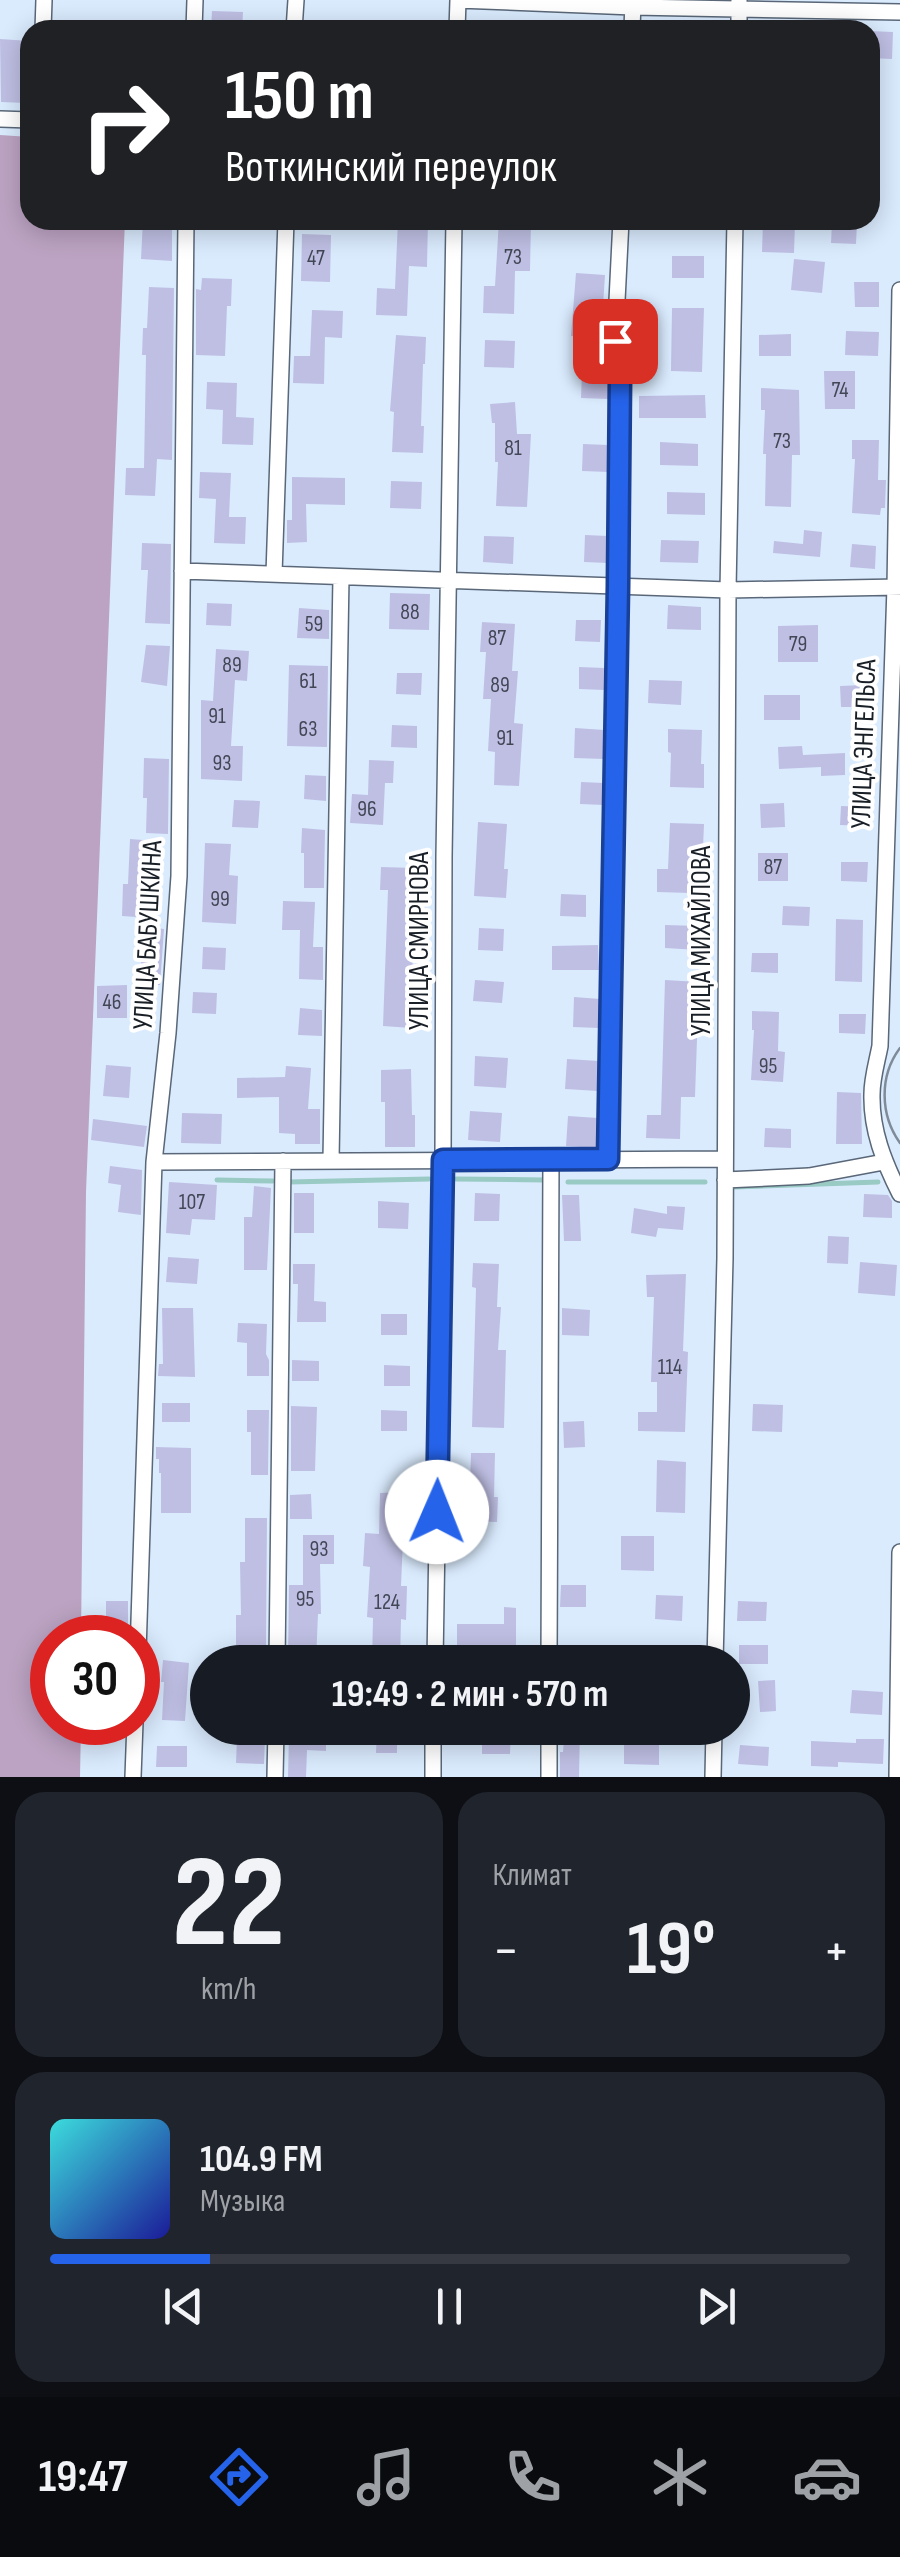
<!DOCTYPE html>
<html lang="ru">
<head>
<meta charset="utf-8">
<style>
  body { margin:0; font-family:"Sofia Sans Condensed",sans-serif; background:#20242c; color:#f1f3f6; height:100vh; display:flex; flex-direction:column; font-size:38px; white-space:nowrap }
  * { box-sizing:border-box; margin:0 }
  p { font-size:32px; color:#9ea1a6 }
  .icon { flex:none; width:55px; height:55px; fill:none; stroke:currentColor; stroke-width:2; stroke-linecap:round; stroke-linejoin:round }
  .map { position:relative; height:1777px; overflow:hidden }
  .details { display:flex; flex-direction:column; gap:15px; padding:15px; background:#0d0f14; flex:1 }
  .details>* { flex:none }
  .guide { position:absolute; left:20px; top:20px; width:860px; height:210px; border-radius:30px; box-shadow:0 5px 25px #0003; background:#202124; color:#fff; overflow:hidden }
  .speed { position:absolute; left:30px; top:1615px; display:flex; gap:20px; font-size:50px; font-weight:700; text-align:center }
  .speed>* { display:grid; place-content:center; width:130px; height:130px; border-radius:50%; background:#171b24; box-shadow:0 5px 25px #0003; line-height:1 }
  .speed .limit { border:15px solid #d22; background:#fff; color:#111 }
  .pin { position:absolute; display:grid; place-items:center; width:85px; height:85px; color:#fff; margin:-42px; border-radius:20px; box-shadow:0 5px 15px #0006 }
  .me { position:absolute; width:110px; margin:-55px; rotate:1deg; stroke-linejoin:round; filter:drop-shadow(0 0 8px #0008) }
  .turn { display:flex; align-items:center; gap:35px; height:210px; padding:0 40px; font-size:45px }
  .turn .icon { width:130px; height:130px; stroke-width:2.5 }
  .turn b { display:block; font-size:70px; line-height:85px }
  .big { font-size:75px; font-weight:700; line-height:1.1 }
  .details .card { flex:1; display:flex; flex-direction:column; justify-content:center; gap:15px; min-width:0; padding:0 35px; border-radius:30px; background:#20242c }
  .details .dial { align-items:center; gap:0 }
  .dial b { font-size:130px; line-height:1 }
  .song { display:flex; align-items:center; gap:30px }
  .cover { width:120px; height:120px; border-radius:15px; background:linear-gradient(135deg,hsl(180 70% 55%),hsl(240 70% 35%)) }
  .played { height:10px; border-radius:5px; background:linear-gradient(90deg,#2563eb 20%,#363941 20%) }
  .keys { display:flex; justify-content:space-around; direction:ltr }
  .heat { display:flex; justify-content:space-between; align-items:center; font-size:55px; direction:ltr }
  .details .tiles { flex:1; display:grid; gap:15px; grid-template-columns:1fr 1fr }
  .card:last-child { grid-column:span 2 }
  .trip { position:absolute; left:190px; top:1645px; width:560px; height:100px; border-radius:50px; background:#171b24; box-shadow:0 5px 25px #0003; font-weight:700; line-height:100px; text-align:center }
  .dock { display:flex; height:160px; justify-content:space-around; align-items:center; background:#090b0e; color:#9ea1a6 }
  .dock .icon { width:70px; height:70px }
  .dock .selected { color:#2563eb }
  .dock b { font-size:45px; color:#f1f3f6 }
  .map>svg:first-child { display:block }
</style>
</head>
<body>
<div class="map">
<svg width="900" height="1777" viewBox="0 0 900 1777">
  <rect width="100%" height="100%" fill="#daebfe"/>
  <!-- forest -->
  <path fill="#bca3c3" d="M0 135 30 137V220H125L86 1192 81 1637 52 1638V1722L81 1723 80 1777H0Z"/>
  <g fill="none" stroke-linecap="round" stroke-linejoin="round">
    <!-- stream -->
    <path stroke="#99cac3" stroke-width="5" d="M456 1179 544 1180
      M217 1180 273 1181
      M289 1182 429 1179
      M568 1182H705
      M734 1187 878 1182"/>
  </g>
  <!-- building -->
  <path fill="#bfbfe4" d="M212 11 243 12 242 30H211Z
    M870 31 893 32 892 59 870 58Z
    M0 39 29 41 26 103 1 102Z
    M143 220H172V261L141 259Z
    M398 220H428L427 267 409 266 407 316 376 315 377 288 395 289Z
    M499 220H531L530 271H515L514 314 483 313 484 286H495Z
    M763 221 795 222 794 253 762 252Z
    M832 222 857 223 856 244 831 243Z
    M302 234 331 235 330 282 301 281Z
    M672 256H704V278H672Z
    M794 259 825 262 822 293 791 290Z
    M576 273 605 275 601 337 571 336Z
    M202 278 232 279 231 306H227L225 356 196 355V289L201 290Z
    M854 282H879V307H855Z
    M149 287 174 288 172 460 157 459 155 496 125 495 126 468H144L146 355H142L143 328H147Z
    M672 308H704L702 372 671 371Z
    M312 310 343 311 342 338 325 337 324 384 293 383 294 356H310Z
    M846 331 879 332 878 356 845 355Z
    M791 334V356H759V335Z
    M396 335 426 337 425 364H423L421 426H424L423 453 392 452 394 412 390 411Z
    M485 340 515 341 514 368 484 367Z
    M582 371 608 372 609 399 581 398Z
    M824 371H855V409H825Z
    M207 382 237 383 236 417 254 418 253 445 222 444 223 410 206 409Z
    M761 388 799 390 800 455H792L791 507 765 506 766 454H763L765 410H761Z
    M705 395 706 418H639V396Z
    M515 402 517 434H531L527 507 496 506 498 462H495V423H492L490 404Z
    M852 440H879L878 480H886L885 508H881L880 515 852 513 855 459H852Z
    M660 442 698 444V466L660 465Z
    M583 444 608 445V472L582 471Z
    M200 472 231 473 229 517H246L245 544 214 543 216 499 199 498Z
    M292 477 345 478V505L306 504 307 542 287 543V520H292Z
    M391 481 422 482 421 509 390 508Z
    M667 492 705 493V515L667 514Z
    M804 530 822 532 820 557 773 553 774 541 803 544Z
    M585 535 608 536V563L584 562Z
    M484 536 514 537 513 564 483 562Z
    M661 540 699 541 698 563 660 562Z
    M142 543 171 544 170 624 145 623 148 570H141Z
    M852 544 876 546 875 569 850 567Z
    M390 593 430 594 429 630 389 629Z
    M207 603 232 604 231 626 206 625Z
    M668 605 701 607V630L667 629Z
    M299 608 329 610V639L297 638Z
    M576 620H601L600 642 575 641Z
    M482 622 515 624 512 671H518L514 723 523 724 519 786 494 785 495 752 488 751 491 699H483L486 652H480Z
    M818 625V662H778V626Z
    M146 645 170 646 167 686 141 682Z
    M216 649 249 651 247 681 235 680 231 746H243L242 781 201 779V700L213 701Z
    M289 665 328 666 327 747 287 746Z
    M579 667 605 668 604 690 579 689Z
    M397 673H422L421 695 396 694Z
    M649 680 682 681 681 705 648 703Z
    M864 685 865 707H841L840 686Z
    M764 695H800V720H764Z
    M392 725 417 726V748L391 747Z
    M575 728 605 730 604 759 574 758Z
    M668 729 702 730 701 764H704V788L670 787 671 753 668 752Z
    M802 746 803 755 845 753V775L821 776V767L779 769 778 747Z
    M144 758 169 759 168 834 146 833 147 798H143Z
    M369 760 394 761 393 783H385L383 825 350 823 352 794 368 795Z
    M305 775 326 776V801L304 799Z
    M581 782 604 783V805L580 804Z
    M234 800 260 801 258 828 232 827Z
    M784 803 785 827 761 828 760 804Z
    M841 806 868 807 867 826 840 825Z
    M478 822 507 824 504 869H508L506 898 474 896Z
    M670 823 704 824 703 848 692 847 690 893 657 892V869H668Z
    M302 828 325 830 324 888H304V853H301Z
    M130 839 156 841 155 867H153L151 918 122 916 123 884H128Z
    M205 843 231 844 229 875 238 876 236 924 202 922Z
    M758 853H788V881H758Z
    M841 862H868L867 882 841 881Z
    M381 867 415 868 411 1028 383 1026 388 890H380Z
    M561 894 586 895V917L560 916Z
    M283 901 315 902 313 947H323V980L299 979 300 930H282Z
    M783 906 810 907 809 926 782 925Z
    M836 919 863 920 862 982 835 981Z
    M665 925 699 926 698 950 665 948Z
    M143 926 164 929 160 985 140 984 142 947H140Z
    M479 928 504 929 503 951 478 950Z
    M598 945 599 970H552V946Z
    M203 947 226 948 225 970 202 969Z
    M752 953H778V973L751 972Z
    M475 980 504 982 502 1003 473 1001Z
    M665 980 699 982 695 1097H681L680 1139 646 1138 647 1115H661Z
    M127 985V1018H97V986Z
    M193 992 217 993 216 1014 192 1013Z
    M574 997 600 999 599 1028 573 1027Z
    M300 1008 322 1010V1036L298 1035Z
    M752 1011 779 1012 778 1051 785 1052 783 1082 751 1080 754 1030H752Z
    M839 1014H866L865 1034 839 1033Z
    M475 1056 508 1058 506 1088 474 1086Z
    M567 1059 599 1061 598 1091 565 1089Z
    M106 1065 131 1067 129 1098 103 1096Z
    M286 1066 311 1068 308 1109H320V1144H295V1134L279 1133V1097L237 1098V1078L285 1077Z
    M411 1069 412 1115H415V1147H385V1102H381V1070Z
    M837 1092 861 1093 862 1144H836Z
    M470 1111 502 1113 500 1142 468 1140Z
    M182 1113 222 1114 221 1144 181 1143Z
    M568 1116 598 1118 597 1148 566 1146Z
    M93 1119 147 1126 144 1147 91 1140Z
    M765 1128 791 1129V1148L764 1147Z
    M110 1166 142 1170 141 1215 118 1212 121 1185 108 1183Z
    M169 1182 217 1185 215 1220 192 1219 190 1235 166 1233Z
    M254 1186 271 1188 267 1270H244V1217H252Z
    M294 1193H314V1233H294Z
    M475 1193 500 1194 499 1221H474Z
    M864 1194 888 1195 892 1201V1218L863 1217Z
    M562 1195H579L581 1241H564Z
    M378 1201 409 1203 408 1229 378 1228Z
    M667 1206 685 1207 683 1230 658 1228 656 1237 631 1233 634 1208 667 1214Z
    M828 1236 849 1237 848 1264 827 1263Z
    M168 1257 199 1259 197 1284 166 1282Z
    M860 1262 897 1265 895 1296 858 1293Z
    M473 1263 499 1264 497 1307H501L498 1350H506L504 1428 472 1427 476 1288 472 1287Z
    M293 1264H315L314 1301 326 1302V1322H297L298 1284H293Z
    M686 1274 683 1351 688 1352 685 1432 638 1431V1412H657V1382H651L654 1297H647L646 1275Z
    M162 1308H193L195 1377 158 1376 159 1364H163Z
    M562 1308 590 1310 589 1336 562 1335Z
    M381 1314H407V1335H381Z
    M238 1323 267 1324 266 1354 269 1360V1376H247V1343L237 1342Z
    M292 1360 319 1361V1381H292Z
    M384 1365 410 1366V1386H384Z
    M162 1403H190V1422H162Z
    M753 1404 783 1405 782 1432 752 1431Z
    M291 1406 317 1407 315 1471H291Z
    M247 1410H269L268 1475H251V1432H247Z
    M381 1410 407 1411V1431H381Z
    M584 1421 585 1447 564 1448 563 1422Z
    M156 1447 191 1448V1513H161V1473H159V1459H156Z
    M471 1453H495L494 1497H498L497 1522 469 1521Z
    M657 1460 686 1462 685 1513 656 1512Z
    M405 1492 401 1586H407L406 1620 401 1619 400 1662H372L373 1618 367 1617 370 1567 363 1566 365 1533 379 1534 380 1493Z
    M311 1494 312 1519H290V1495Z
    M245 1518H267L266 1645 236 1646V1615H241L240 1562H245Z
    M303 1535H334V1564H320L321 1614H318L316 1661 288 1660 289 1585H303Z
    M621 1536H654V1571L621 1570Z
    M561 1585H586V1607H560Z
    M656 1595 683 1596 682 1621 655 1619Z
    M106 1601H128V1626L106 1625Z
    M738 1601 767 1602 766 1621H737Z
    M504 1607 516 1608V1662L457 1661V1624H504Z
    M739 1645H768V1664H739Z
    M163 1660 189 1663 185 1721 162 1720 164 1682H161Z
    M775 1680 776 1711 760 1712 758 1681Z
    M852 1690 883 1692 882 1715 850 1713Z
    M307 1728H326V1751L307 1750 306 1777H288L289 1734 307 1735Z
    M377 1728H397V1753H376Z
    M482 1728H511L510 1754H482Z
    M565 1728H580L579 1777H560V1752H563Z
    M624 1728 659 1729V1765L624 1764Z
    M237 1737 265 1738 264 1764 236 1763Z
    M856 1739H884L883 1764 838 1762V1767L811 1766V1741L856 1743Z
    M740 1745 769 1747 768 1766 738 1764Z
    M157 1746H187V1767H156Z"/>
  <g fill="none" stroke-linecap="round" stroke-linejoin="round">
    <defs>
      <path id="minor" d="M458 0 633 7 900 12
        M43 30 44 0
        M194 30 195 0
        M294 30 296 0
        M457 30 458 0
        M632 30 633 0
        M739 30V0
        M0 119 30 120
        M900 290 895 587 880 1046C877 1062 872 1078 872 1094 871 1130 884 1162 900 1194
        M182 571 728 590 900 587
        M274 574 286 220
        M608 1159 619 586 620 377 615 341 621 220
        M331 1160 341 577
        M154 1162 725 1159
        M725 1180 809 1176 884 1162
        M138 1652 154 1162 168 1033 179 876 186 220
        M277 1662 283 1161
        M435 1662 443 1160 444 857 454 220
        M549 1662 551 1160
        M715 1662 725 1258 728 590 735 220
        M133 1777 135 1722
        M275 1777 276 1728
        M433 1777V1728
        M549 1777V1728
        M713 1777 714 1728
        M897 1777 900 1552"/>
    </defs>
    <!-- minor casing -->
    <use href="#minor" stroke="#596778" stroke-width="18"/>
    <!-- minor -->
    <use href="#minor" stroke="#fff" stroke-width="15"/>
    <!-- tram -->
    <path stroke="#7f8b98" stroke-width="2.5" d="M900 1048C879 1076 880 1115 900 1143"/>
  </g>
  <g fill="none" stroke-linecap="round" stroke-linejoin="round">
    <defs>
      <path id="route" d="M437 1512 443 1160 608 1159 618 586 620 377 615 341"/>
    </defs>
    <!-- route casing -->
    <use href="#route" stroke="#184099" stroke-width="25"/>
    <!-- route -->
    <use href="#route" stroke="#2563eb" stroke-width="18"/>
  </g>
  <g text-anchor="middle" dominant-baseline="central" stroke-width="8" stroke-linejoin="round" paint-order="stroke">
    <!-- number labels -->
    <g font-size="22" fill="#424756">
      <text x="513" y="257">73</text>
      <text x="316" y="258">47</text>
      <text x="840" y="390">74</text>
      <text x="782" y="441">73</text>
      <text x="513" y="448">81</text>
      <text x="410" y="612">88</text>
      <text x="314" y="624">59</text>
      <text x="497" y="638">87</text>
      <text x="798" y="644">79</text>
      <text x="232" y="665">89</text>
      <text x="308" y="681">61</text>
      <text x="500" y="685">89</text>
      <text x="217" y="716">91</text>
      <text x="308" y="729">63</text>
      <text x="505" y="738">91</text>
      <text x="222" y="763">93</text>
      <text x="367" y="809">96</text>
      <text x="773" y="867">87</text>
      <text x="220" y="899">99</text>
      <text x="112" y="1002">46</text>
      <text x="768" y="1066">95</text>
      <text x="192" y="1202">107</text>
      <text x="670" y="1367">114</text>
      <text x="319" y="1549">93</text>
      <text x="305" y="1599">95</text>
      <text x="387" y="1602">124</text>
    </g>
    <!-- street labels -->
    <g font-size="28" fill="#191f26" stroke="#fff">
      <text transform="translate(864 744) rotate(-88)">УЛИЦА ЭНГЕЛЬСА</text>
      <text transform="translate(148 935) rotate(-87)">УЛИЦА БАБУШКИНА</text>
      <text transform="translate(419 941) rotate(-90)">УЛИЦА СМИРНОВА</text>
      <text transform="translate(701 941) rotate(-90)">УЛИЦА МИХАЙЛОВА</text>
    </g>
  </g>
</svg>
<div class="speed"><div class="limit">30</div></div>
<div class="pin" style="left:615px;top:341px;background:#d93025"><svg class="icon" aria-label="arrive" viewBox="0 0 24 24"><path d="M6 21V4h12l-3 4 3 4H6"/></svg></div>
<svg class="me" style="left:437px;top:1512px" viewBox="-20 -20 40 40"><circle r="19" fill="#fff"/><path d="M0-13L10 11 0 6-10 11z" fill="#2563eb"/></svg>
<div class="trip">19:49 · 2 мин · 570 m</div>
<div class="guide">
<div class="turn"><svg class="icon" aria-label="right" viewBox="0 0 24 24"><path d="M7 20v-9h11M14 6l5 5-5 5"/></svg><div><b>150 m</b>Воткинский переулок</div></div>
</div>
</div>
<section class="details">
<div class="tiles">
<div class="card dial"><b>22</b><p>km/h</p></div>
<div class="card"><p>Климат</p>
<div class="heat"><a>−</a><b class="big">19°</b><a>+</a></div>
</div>
<div class="card">
<div class="song"><i class="cover"></i><div><b>104.9 FM</b><p>Музыка</p></div></div>
<div class="played"></div>
<div class="keys"><svg class="icon" aria-label="previous" viewBox="0 0 24 24"><path d="M18 5L8 12l10 7zM5 5v14"/></svg><svg class="icon" aria-label="pause" viewBox="0 0 24 24"><path d="M8 5v14M16 5v14"/></svg><svg class="icon" aria-label="next" viewBox="0 0 24 24"><path d="M6 5l10 7-10 7zM19 5v14"/></svg></div>
</div>
</div>
</section>
<nav class="dock">
<b>19:47</b>
<svg class="icon selected" aria-label="directions" viewBox="0 0 24 24"><path d="M12 3l9 9-9 9-9-9zM9 14v-3h6M13 9l2 2-2 2"/></svg>
<svg class="icon" aria-label="music" viewBox="0 0 24 24"><path d="M9 18V5l10-2v13"/><circle cx="6" cy="18" r="3"/><circle cx="16" cy="16" r="3"/></svg>
<svg class="icon" aria-label="phone" viewBox="0 0 24 24"><path d="M5 4h4l2 5-3 2q2 4 5 5l2-3 5 2v4C11 20 4 13 5 4z"/></svg>
<svg class="icon" aria-label="climate" viewBox="0 0 24 24"><path d="M12 3v18M4 7l16 10M4 17L20 7"/></svg>
<svg class="icon" aria-label="car" viewBox="0 0 24 24"><path d="M5 17H2v-5l4-1 3-4h7l3 4 3 1v5h-3M9 17h6M6 11h13"/><circle cx="7" cy="17" r="2"/><circle cx="17" cy="17" r="2"/></svg>
</nav>
</body>
</html>
